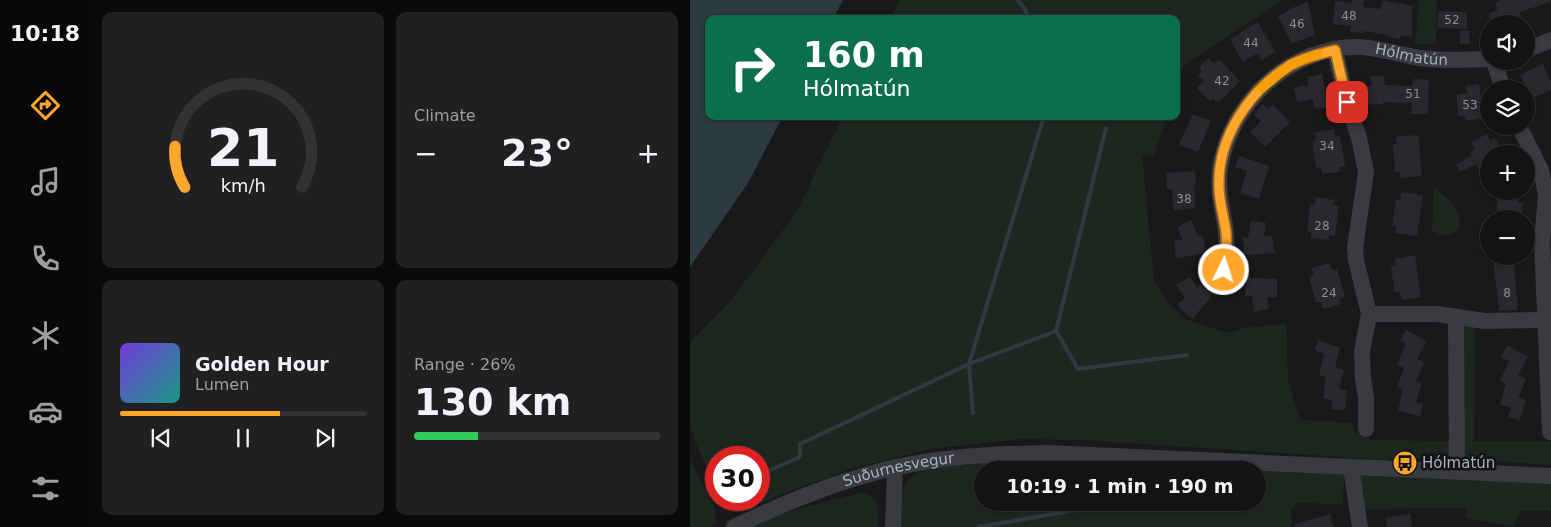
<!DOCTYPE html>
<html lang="en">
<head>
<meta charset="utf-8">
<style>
  body { margin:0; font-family:"DejaVu Sans",sans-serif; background:#202022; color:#f1f3f6; height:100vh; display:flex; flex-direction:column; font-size:19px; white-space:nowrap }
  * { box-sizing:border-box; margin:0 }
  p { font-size:16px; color:#9d9ea0 }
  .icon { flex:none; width:28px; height:28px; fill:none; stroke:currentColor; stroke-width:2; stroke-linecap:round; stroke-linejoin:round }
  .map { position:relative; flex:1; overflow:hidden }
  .details { display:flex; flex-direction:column; gap:12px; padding:12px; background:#0a0a0b; width:600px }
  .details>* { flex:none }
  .guide { position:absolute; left:15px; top:15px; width:475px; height:105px; border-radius:10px; box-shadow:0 1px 4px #0004,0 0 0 1px #323234; background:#0b6e4f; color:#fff; overflow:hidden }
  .fabs { position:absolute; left:790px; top:15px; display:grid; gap:10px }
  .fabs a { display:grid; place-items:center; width:55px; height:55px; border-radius:50%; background:#131314; box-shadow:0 1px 4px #0004,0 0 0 1px #323234; font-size:25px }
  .speed { position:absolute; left:15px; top:446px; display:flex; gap:10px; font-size:25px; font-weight:700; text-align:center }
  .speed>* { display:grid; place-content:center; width:65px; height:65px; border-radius:50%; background:#131314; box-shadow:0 1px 4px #0004,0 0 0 1px #323234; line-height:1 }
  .speed .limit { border:8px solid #d22; background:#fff; color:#111 }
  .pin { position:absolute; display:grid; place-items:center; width:42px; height:42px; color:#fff; margin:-21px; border-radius:10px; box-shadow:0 2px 8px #0006 }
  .me { position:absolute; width:55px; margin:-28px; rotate:4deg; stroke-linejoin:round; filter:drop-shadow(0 0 4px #0008) }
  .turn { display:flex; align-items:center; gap:18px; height:105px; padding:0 15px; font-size:22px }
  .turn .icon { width:65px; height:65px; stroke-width:2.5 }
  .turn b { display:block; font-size:35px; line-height:42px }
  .big { font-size:38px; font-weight:800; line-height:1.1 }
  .details .tile { flex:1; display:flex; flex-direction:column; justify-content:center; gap:8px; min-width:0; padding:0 18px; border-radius:10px; background:#202022 }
  .details .dial { align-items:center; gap:0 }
  .dial svg { height:130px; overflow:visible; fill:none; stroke:#323234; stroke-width:7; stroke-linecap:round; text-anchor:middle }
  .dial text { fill:#f1f3f6; stroke:none }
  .song { display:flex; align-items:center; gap:15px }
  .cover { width:60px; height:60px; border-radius:8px; background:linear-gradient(135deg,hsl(260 70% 55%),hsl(170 70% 35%)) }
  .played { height:5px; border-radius:2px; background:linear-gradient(90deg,#ffa62d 65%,#323234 65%) }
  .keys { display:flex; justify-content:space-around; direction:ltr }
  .heat { display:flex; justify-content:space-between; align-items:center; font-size:28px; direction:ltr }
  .charge { height:8px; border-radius:4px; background:linear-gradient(90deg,#34c759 26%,#323234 0) }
  .details .tiles { flex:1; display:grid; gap:12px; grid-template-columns:repeat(2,1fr) }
  .trip { position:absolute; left:284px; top:461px; width:292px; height:50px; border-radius:25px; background:#131314; box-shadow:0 1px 4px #0004,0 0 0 1px #323234; font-weight:800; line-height:50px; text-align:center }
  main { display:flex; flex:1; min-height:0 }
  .tab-bar { display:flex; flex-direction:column; width:90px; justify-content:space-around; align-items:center; background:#080808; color:#9d9ea0 }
  .tab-bar .icon { width:35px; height:35px }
  .tab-bar .current { color:#ffa62d }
  .tab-bar b { font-size:22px; color:#f1f3f6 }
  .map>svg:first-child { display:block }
</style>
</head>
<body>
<main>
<nav class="tab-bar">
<b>10:18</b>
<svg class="icon current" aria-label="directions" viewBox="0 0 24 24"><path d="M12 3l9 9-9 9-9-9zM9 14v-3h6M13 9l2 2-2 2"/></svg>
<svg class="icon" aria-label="music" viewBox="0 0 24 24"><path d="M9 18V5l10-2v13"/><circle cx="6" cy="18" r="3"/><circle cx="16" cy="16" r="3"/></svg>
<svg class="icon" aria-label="phone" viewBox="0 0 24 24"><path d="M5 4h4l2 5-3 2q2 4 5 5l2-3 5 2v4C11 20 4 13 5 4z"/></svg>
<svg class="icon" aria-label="climate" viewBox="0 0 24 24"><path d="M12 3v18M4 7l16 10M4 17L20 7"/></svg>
<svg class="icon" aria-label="car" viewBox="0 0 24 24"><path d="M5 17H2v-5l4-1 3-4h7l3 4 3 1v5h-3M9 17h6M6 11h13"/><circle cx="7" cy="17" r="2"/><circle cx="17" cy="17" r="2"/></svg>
<svg class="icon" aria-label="filters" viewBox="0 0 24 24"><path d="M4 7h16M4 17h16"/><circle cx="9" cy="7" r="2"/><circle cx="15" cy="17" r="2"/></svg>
</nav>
<section class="details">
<div class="tiles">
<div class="tile dial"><svg viewBox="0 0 100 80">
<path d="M14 69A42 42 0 1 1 86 69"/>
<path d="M14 69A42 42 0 0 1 8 44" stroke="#ffa62d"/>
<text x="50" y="56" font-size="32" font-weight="700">21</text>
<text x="50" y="72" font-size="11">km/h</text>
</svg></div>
<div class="tile"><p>Climate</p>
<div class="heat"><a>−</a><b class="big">23°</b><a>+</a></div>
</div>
<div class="tile">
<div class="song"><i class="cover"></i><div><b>Golden Hour</b><p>Lumen</p></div></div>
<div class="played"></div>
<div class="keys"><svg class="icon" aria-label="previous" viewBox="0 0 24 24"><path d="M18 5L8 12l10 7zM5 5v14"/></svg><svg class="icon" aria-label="pause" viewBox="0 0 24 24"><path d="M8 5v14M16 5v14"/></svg><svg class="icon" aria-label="next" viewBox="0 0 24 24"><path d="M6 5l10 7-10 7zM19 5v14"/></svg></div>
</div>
<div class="tile"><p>Range · 26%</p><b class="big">130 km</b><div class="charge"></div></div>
</div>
</section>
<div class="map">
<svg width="861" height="527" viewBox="0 0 861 527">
  <rect width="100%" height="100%" fill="#19191b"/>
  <!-- green -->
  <path fill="#1e271f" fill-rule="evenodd" d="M210 0H593L494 65 486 89V19H200Z
    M729 0H747L746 44H725Z
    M153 116H477L464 156 452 155 464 280 477 302 495 319 538 333 555 328 596 324 598 379 610 420 661 423 665 432 682 440 761 441 763 458C752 467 734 462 722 456V449L715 448 710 457 694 460 395 440 331 439 241 449 164 468 94 493 51 512 44 511 32 500H69V458H26V488L5 441 0 425V343L43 298 107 211Z
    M744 186C753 194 763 202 768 214 775 234 757 239 742 231Z
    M785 326 784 441H861V465L774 459 773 327Z
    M0 460 24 506 26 524 21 527H0Z
    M369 460 654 471 653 504 607 503 601 510V527H208C209 509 208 490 222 477 235 462 344 461 369 460ZM292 470H568V502H292Z
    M669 474 861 483V511H830L824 527 776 518V508L672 509Z
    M173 492 186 499 188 508V527H62L86 515Z"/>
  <!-- water -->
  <path fill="#2d3a41" d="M0 0H153L143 19H19V116H93L58 183 0 267Z"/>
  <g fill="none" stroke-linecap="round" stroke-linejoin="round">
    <!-- stream -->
    <path stroke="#2d3a41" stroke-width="4" d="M328 0 335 9 338 19
      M366 331 388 369 497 355
      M283 413 279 364 354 116
      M69 475 110 457V444L279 364 366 331 416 128
      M289 527 384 510"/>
  </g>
  <!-- building -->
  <path fill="#29292d" d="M662 0H674L673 7 690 9 693 0 722 6V37L711 35 710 39 699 37V35L673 31V33L660 32 661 26 643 24 645 1 661 3Z
    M812 0H860L861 2 829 12 835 24H801L799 14 808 10 805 3Z
    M618 2 625 35 602 43 588 17 602 8Z
    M748 11 777 12V29L747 28Z
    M568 22 585 52 572 60 568 53 553 62 540 39Z
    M770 30 780 31 779 44H770Z
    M518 58 524 64 529 59 550 81 528 103 523 98 520 101 507 88 514 81 508 75 512 71 509 67Z
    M853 64 861 82V90L841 99 830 75Z
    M632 74 638 107 625 109 623 99 607 102 604 88 618 85 617 77Z
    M681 76H694L695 85 722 86 723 79 739 80 738 114H721L722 103 693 102V104L669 105 664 87 681 86Z
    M789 84 793 118 776 121 775 116 769 117 766 95 777 93 776 86Z
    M573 104 578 109 583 105 600 122 575 147 560 132 571 121 564 114Z
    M503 114 521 121 508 152 489 145Z
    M644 129 645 137 650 136 655 166 649 167 650 172 632 174 631 167 626 168 622 141 626 140 625 132Z
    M797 134 800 141 805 138 813 154H799V173L792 177 786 164 770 172 766 164 782 156 780 152 785 150 781 142Z
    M728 135 732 176 711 178 710 172 705 173 703 144H707L706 137Z
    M549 156 579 166 569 199 550 193 557 171 545 167Z
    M505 171 506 185H504L505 208 484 210 482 189H477L476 173Z
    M711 192 733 195 727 236 706 233V227L702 226 706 199 710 200Z
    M808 195 828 197V203H833L832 219H806Z
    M626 197 644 200 643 205 649 206 645 236 639 235V240L621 238V232H617L620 204 625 205Z
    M501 220 508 236H513L516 253 486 258 484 240H493L487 227Z
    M561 220 576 223 574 236 582 235 585 253 554 255 553 237 558 238Z
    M725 255 731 297 712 300 710 292 705 293 701 267 706 266 704 259Z
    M823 256 828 310 809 311 803 258Z
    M640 263 642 270 647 269 655 297 649 299 651 304 633 309 631 302 626 303 619 277 624 276 622 268Z
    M500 277 507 288 510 284 522 296 502 319 487 305 495 298 486 285Z
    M556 278 587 279V297H577L579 309 564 312 562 296H555Z
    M716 330 736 341 727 359 734 362 726 381 732 383 726 402 733 404 730 416 708 411 713 389 707 387 714 368 707 365 716 344 710 341Z
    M628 340 650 348 645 367 654 370 649 389 657 390 655 410 642 409V400L633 398 636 377 629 375 634 354 625 350Z
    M817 345 838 357 828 375 836 379 828 398 836 400 830 420 818 417 821 408 810 404 816 384 810 381 819 361 811 357Z
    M640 514 644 527H605V524Z
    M720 514 722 526 720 527H697L696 518Z"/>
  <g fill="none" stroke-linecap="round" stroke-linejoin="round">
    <!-- minor -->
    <g stroke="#393b41" stroke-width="16">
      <path d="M836 50 861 40"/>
      <path d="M645 51 657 102 669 138 676 172 665 248 666 260 679 314 672 352 673 378 676 398V429"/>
      <path d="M804 61 813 89"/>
      <path d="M829 126 851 170 856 194 852 242 860 432"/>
      <path id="s1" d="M534 270C536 258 537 245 536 232 533 211 527 190 530 168 540 102 602 45 670 47 690 48 711 55 730 58 753 61 776 60 799 59"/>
      <path d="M679 314H747L795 321 855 320"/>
      <path d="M766 317 767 471"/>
      <path d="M661 468 670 527"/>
      <path id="s2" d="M44 527C100 500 167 473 228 463 271 455 315 454 358 453L861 476"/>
      <path d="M203 527 205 467"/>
    </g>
  </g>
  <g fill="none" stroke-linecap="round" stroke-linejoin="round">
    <defs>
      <path id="route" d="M534 270C536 258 537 245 536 232 534 217 529 202 529 187 527 138 560 89 601 65 615 57 630 54 645 50L657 102"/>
    </defs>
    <!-- route casing -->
    <use href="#route" stroke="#a66c1d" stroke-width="12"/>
    <!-- route -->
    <use href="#route" stroke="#ffa62d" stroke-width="9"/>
    <!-- slow -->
    <path stroke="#f59e0b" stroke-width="9" d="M572 88 601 64 628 54"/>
  </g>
  <!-- icons -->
  <defs>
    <symbol id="bus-disc" viewBox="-11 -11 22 22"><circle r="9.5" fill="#ffa62d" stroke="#141417"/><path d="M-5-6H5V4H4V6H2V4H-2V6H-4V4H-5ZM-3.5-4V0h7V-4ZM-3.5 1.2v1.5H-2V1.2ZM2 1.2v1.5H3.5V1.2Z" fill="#111"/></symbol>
  </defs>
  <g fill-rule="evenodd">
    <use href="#bus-disc" x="701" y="449" width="28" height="28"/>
  </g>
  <g text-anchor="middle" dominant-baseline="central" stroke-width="5" stroke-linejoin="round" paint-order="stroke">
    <!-- number labels -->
    <g font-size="12" fill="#8a8f98">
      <text x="659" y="16">48</text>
      <text x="762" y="20">52</text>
      <text x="607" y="24">46</text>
      <text x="561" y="43">44</text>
      <text x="532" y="81">42</text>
      <text x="723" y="94">51</text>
      <text x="780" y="105">53</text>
      <text x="637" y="146">34</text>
      <text x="494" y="199">38</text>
      <text x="632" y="226">28</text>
      <text x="639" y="293">24</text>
      <text x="817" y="293">8</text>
    </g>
    <!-- street labels -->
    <g font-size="15" fill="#aab1bc" stroke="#141417">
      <text stroke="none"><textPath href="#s1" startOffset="356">Hólmatún</textPath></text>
      <text stroke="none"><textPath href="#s2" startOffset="175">Suðurnesvegur</textPath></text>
    </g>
    <!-- poi labels -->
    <g font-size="15" fill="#aab1bc" stroke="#141417" text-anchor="start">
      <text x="732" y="463">Hólmatún</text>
    </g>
  </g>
</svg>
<div class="fabs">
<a><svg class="icon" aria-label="sound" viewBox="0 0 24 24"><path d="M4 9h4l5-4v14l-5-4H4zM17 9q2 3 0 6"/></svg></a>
<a><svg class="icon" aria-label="layers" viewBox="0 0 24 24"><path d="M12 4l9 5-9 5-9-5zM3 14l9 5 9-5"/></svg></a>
<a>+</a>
<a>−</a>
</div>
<div class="speed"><div class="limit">30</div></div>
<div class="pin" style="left:657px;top:102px;background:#d93025"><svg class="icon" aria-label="arrive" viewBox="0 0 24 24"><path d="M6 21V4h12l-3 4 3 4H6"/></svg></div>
<svg class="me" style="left:534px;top:270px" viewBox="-20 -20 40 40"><circle r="17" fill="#ffa62d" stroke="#fff" stroke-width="3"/><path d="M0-11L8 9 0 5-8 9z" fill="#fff"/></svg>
<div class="trip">10:19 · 1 min · 190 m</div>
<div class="guide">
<div class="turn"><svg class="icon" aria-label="right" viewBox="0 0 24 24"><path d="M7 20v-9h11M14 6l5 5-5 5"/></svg><div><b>160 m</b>Hólmatún</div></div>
</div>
</div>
</main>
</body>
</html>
